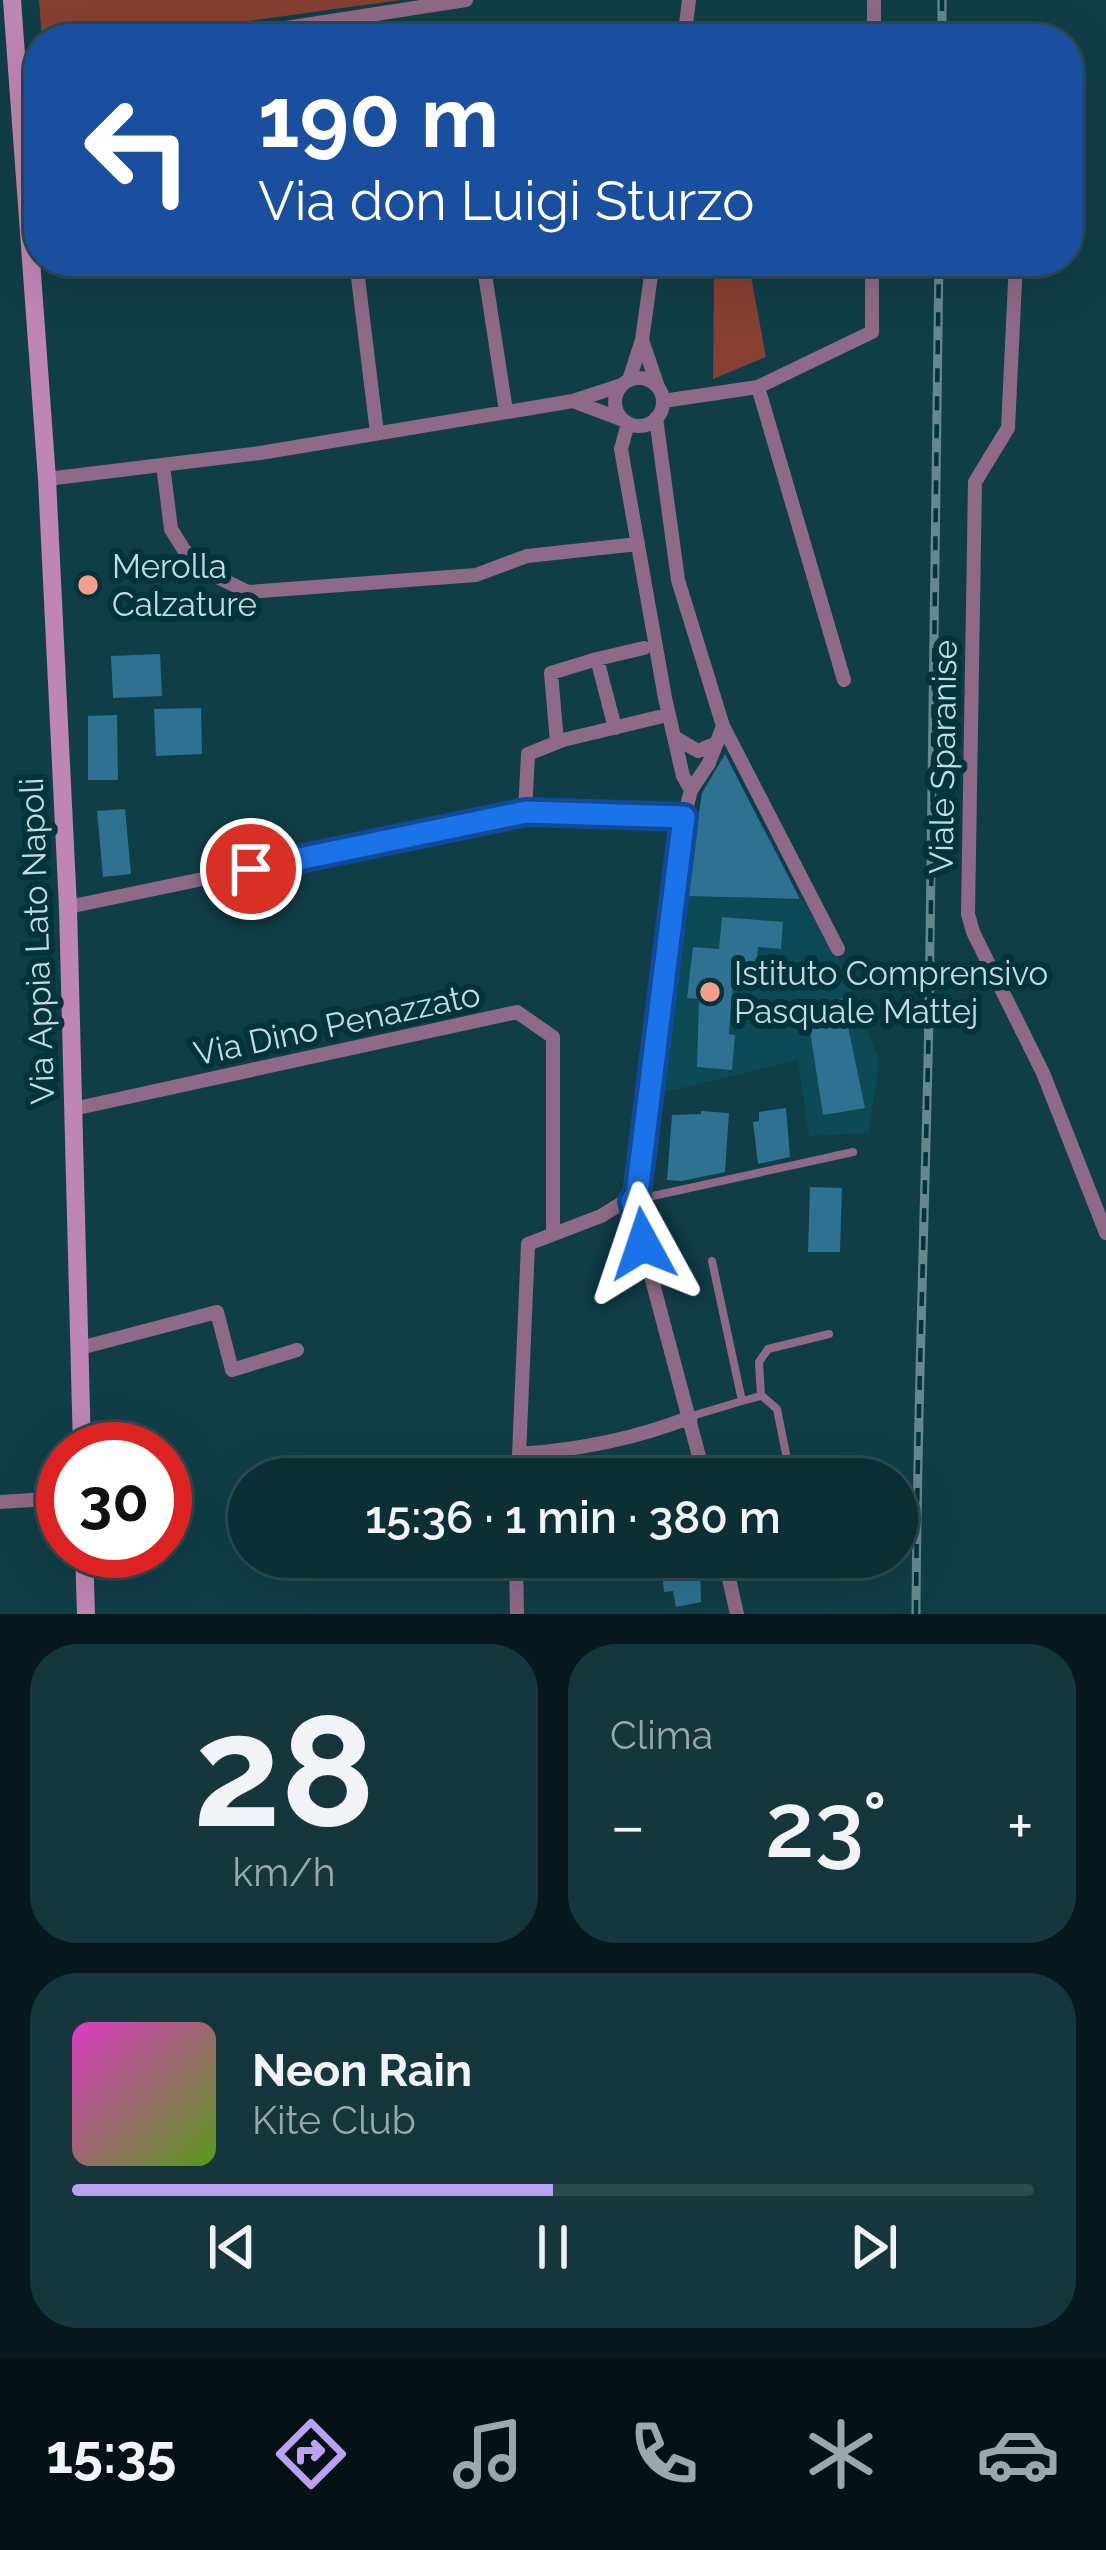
<!DOCTYPE html>
<html lang="it">
<head>
<meta charset="utf-8">
<style>
  body { margin:0; font-family:Raleway,sans-serif; background:#15363d; color:#f1f3f6; height:100vh; display:flex; flex-direction:column; font-size:45px; white-space:nowrap }
  * { box-sizing:border-box; margin:0 }
  p { font-size:39px; color:#9aa8ad }
  .icon { flex:none; width:66px; height:66px; fill:none; stroke:currentColor; stroke-width:2; stroke-linecap:round; stroke-linejoin:round }
  .map { position:relative; height:1614px; overflow:hidden }
  .details { display:flex; flex-direction:column; gap:30px; padding:30px; background:#07191d; flex:1 }
  .details>* { flex:none }
  .hud { position:absolute; left:24px; top:24px; width:1059px; height:252px; border-radius:48px; box-shadow:0 12px 48px #0002,0 0 0 3px #2c4a50; background:#1a4fa0; color:#fff; overflow:hidden }
  .speed { position:absolute; left:36px; top:1422px; display:flex; gap:24px; font-size:60px; font-weight:700; text-align:center }
  .speed>* { display:grid; place-content:center; width:156px; height:156px; border-radius:50%; background:#0c2e35; box-shadow:0 12px 48px #0002,0 0 0 3px #2c4a50; line-height:1 }
  .speed .limit { border:18px solid #d22; background:#fff; color:#111 }
  .pin { position:absolute; display:grid; place-items:center; width:102px; height:102px; color:#fff; margin:-51px; border:6px solid #fff; border-radius:50%; box-shadow:0 3px 12px #0007 }
  .me { position:absolute; width:132px; margin:-66px; rotate:355deg; stroke-linejoin:round; filter:drop-shadow(0 0 9px #0008) }
  .turn { display:flex; align-items:center; gap:42px; height:252px; padding:0 36px; font-size:54px }
  .turn .icon { width:156px; height:156px; stroke-width:2.5 }
  .turn b { display:block; font-size:84px; line-height:102px }
  .big { font-size:90px; font-weight:600; line-height:1.1 }
  .details .tile { flex:1; display:flex; flex-direction:column; justify-content:center; gap:18px; min-width:0; padding:0 42px; border-radius:48px; background:#15363d }
  .details .dial { align-items:center; gap:0 }
  .dial b { font-size:156px; line-height:1 }
  .song { display:flex; align-items:center; gap:36px }
  .cover { width:144px; height:144px; border-radius:18px; background:linear-gradient(135deg,hsl(310 70% 55%),hsl(90 70% 35%)) }
  .played { height:12px; border-radius:6px; background:linear-gradient(90deg,#bca0f2 50%,#2c4a50 50%) }
  .keys { display:flex; justify-content:space-around; direction:ltr }
  .heat { display:flex; justify-content:space-between; align-items:center; font-size:66px; direction:ltr }
  .details .tiles { flex:1; display:grid; gap:30px; grid-template-columns:1fr 1fr }
  .tile:last-child { grid-column:span 2 }
  .trip { position:absolute; left:228px; top:1458px; width:690px; height:120px; border-radius:60px; background:#0c2e35; box-shadow:0 12px 48px #0002,0 0 0 3px #2c4a50; font-weight:600; line-height:120px; text-align:center }
  .tabs { display:flex; height:192px; justify-content:space-around; align-items:center; background:#051215; color:#9aa8ad }
  .tabs .icon { width:84px; height:84px }
  .tabs .current { color:#bca0f2 }
  .tabs b { font-size:54px; color:#f1f3f6 }
  .map>svg:first-child { display:block }
</style>
</head>
<body>
<div class="map">
<svg width="1106" height="1614" viewBox="0 0 1106 1614">
  <rect width="100%" height="100%" fill="#103e47"/>
  <!-- built -->
  <path fill="#0c4a55" d="M686 896 803 900 840 961 879 1060 869 1133 809 1136 798 1060 661 1093Z"/>
  <!-- green -->
  <path fill="#874032" d="M39 0H401L219 25 146 39H42Z
    M724 261H761L749 266 766 357 713 379 714 274 725 272Z"/>
  <!-- building -->
  <path fill="#2e7191" d="M160 654 162 696 113 698 111 656Z
    M201 708 202 754 156 756 154 709Z
    M117 715 118 780H88V716Z
    M725 754 800 899 686 896 702 793Z
    M125 809 131 874 103 877 97 811Z
    M722 917 783 922 781 949 758 947 756 973 779 974 778 987 733 983 729 1034 735 1035 732 1070 697 1067 699 999 687 998 693 947 719 949Z
    M842 998 865 1108 823 1115 806 1005Z
    M786 1108 790 1157 758 1164 753 1122 759 1121V1112Z
    M701 1111 729 1113 725 1172 682 1181 667 1180 672 1115 701 1114Z
    M810 1187 842 1188 840 1252H808Z
    M661 1557H700L701 1602 676 1607 673 1591 664 1592Z"/>
  <g fill="none" stroke-linecap="round" stroke-linejoin="round">
    <!-- lane -->
    <path stroke="#8f6a88" stroke-width="8" d="M639 1194 653 1196 853 1152
      M761 1395 777 1409 786 1454
      M742 1401 761 1396 759 1362 768 1349 829 1334
      M692 1416 742 1401 712 1261"/>
    <!-- street -->
    <path stroke="#8f6a88" stroke-width="14" d="M214 39 466 0
      M684 39 689 0
      M874 39V0
      M15 70 39 66
      M356 261 377 433
      M483 261 506 411
      M1016 261 1008 428 975 482 968 914 973 932 1043 1073 1106 1233
      M642 340 658 387
      M615 402a24 24 0 1 1 48 0a24 24 0 1 1-48 0Z
      M629 380 642 340 653 261
      M573 401 623 420
      M663 401 758 387
      M628 423 621 449 665 698 683 776 691 790
      M163 465 171 529 184 550 211 574 248 592 476 575 527 556 638 544
      M47 479 260 453 573 401 622 385
      M844 680 758 387 872 332V261
      M723 726 838 949
      M615 728 597 659 644 648
      M676 738 698 751 717 743
      M557 742 551 673 597 659
      M525 812 528 754 563 740 659 717
      M68 907 525 812 684 817
      M73 1109 517 1012 553 1037V1234
      M631 1201 705 1479
      M80 1348 217 1312 232 1370 297 1350
      M519 1454C579 1450 635 1439 691 1417
      M518 1479 528 1244 601 1216 637 1194 684 817 691 790 709 763 723 726 678 580 656 418
      M0 1502 63 1498
      M516 1557 517 1614
      M724 1557 737 1614"/>
    <!-- secondary -->
    <path stroke="#bf85b5" stroke-width="18" d="M12 0 47 479 68 907 82 1449
      M84 1551 86 1614"/>
    <defs>
      <path id="rail" d="M942 39V0
        M916 1614C917 1414 925 1215 929 1015 934 763 935 512 939 261"/>
    </defs>
    <!-- rail casing -->
    <use href="#rail" stroke="#65888f" stroke-width="9"/>
    <!-- rail -->
    <use href="#rail" stroke="#02343c" stroke-width="4.5" stroke-dasharray="14" stroke-linecap="butt"/>
  </g>
  <g fill="none" stroke-linecap="round" stroke-linejoin="round">
    <defs>
      <path id="route" d="M251 869 526 812 684 817 637 1194 632 1201 643 1244"/>
    </defs>
    <!-- route casing -->
    <use href="#route" stroke="#114b97" stroke-width="30"/>
    <!-- route -->
    <use href="#route" stroke="#1a73e8" stroke-width="21"/>
  </g>
  <!-- markers -->
  <g fill="#f49d8b" stroke="#02343c" stroke-width="4.5">
    <circle cx="88" cy="585" r="12"/>
    <circle cx="710" cy="992" r="12"/>
  </g>
  <g text-anchor="middle" dominant-baseline="central" stroke-width="12" stroke-linejoin="round" paint-order="stroke">
    <!-- poi labels -->
    <g font-size="33" fill="#c4dbe0" stroke="#02343c" text-anchor="start">
      <text x="112" y="566">Merolla<tspan x="112" dy="38">Calzature</tspan></text>
      <text x="734" y="973">Istituto Comprensivo<tspan x="734" dy="38">Pasquale Mattej</tspan></text>
    </g>
    <!-- street labels -->
    <g font-size="33" fill="#c4dbe0" stroke="#02343c">
      <text transform="translate(943 757) rotate(-89)">Viale Sparanise</text>
      <text transform="translate(37 941) rotate(-92)">Via Appia Lato Napoli</text>
      <text transform="translate(337 1024) rotate(-12)">Via Dino Penazzato</text>
    </g>
  </g>
</svg>
<div class="speed"><div class="limit">30</div></div>
<div class="pin" style="left:251px;top:869px;background:#d93025"><svg class="icon" aria-label="arrive" viewBox="0 0 24 24"><path d="M6 21V4h12l-3 4 3 4H6"/></svg></div>
<svg class="me" style="left:643px;top:1244px" viewBox="-20 -20 40 40"><path d="M0-17L14 15 0 8-14 15z" fill="#1a73e8" stroke="#fff" stroke-width="4"/></svg>
<div class="trip">15:36 · 1 min · 380 m</div>
<div class="hud">
<div class="turn"><svg class="icon" aria-label="left" viewBox="0 0 24 24"><path d="M17 20v-9H6M10 6l-5 5 5 5"/></svg><div><b>190 m</b>Via don Luigi Sturzo</div></div>
</div>
</div>
<section class="details">
<div class="tiles">
<div class="tile dial"><b>28</b><p>km/h</p></div>
<div class="tile"><p>Clima</p>
<div class="heat"><a>−</a><b class="big">23°</b><a>+</a></div>
</div>
<div class="tile">
<div class="song"><i class="cover"></i><div><b>Neon Rain</b><p>Kite Club</p></div></div>
<div class="played"></div>
<div class="keys"><svg class="icon" aria-label="previous" viewBox="0 0 24 24"><path d="M18 5L8 12l10 7zM5 5v14"/></svg><svg class="icon" aria-label="pause" viewBox="0 0 24 24"><path d="M8 5v14M16 5v14"/></svg><svg class="icon" aria-label="next" viewBox="0 0 24 24"><path d="M6 5l10 7-10 7zM19 5v14"/></svg></div>
</div>
</div>
</section>
<nav class="tabs">
<b>15:35</b>
<svg class="icon current" aria-label="directions" viewBox="0 0 24 24"><path d="M12 3l9 9-9 9-9-9zM9 14v-3h6M13 9l2 2-2 2"/></svg>
<svg class="icon" aria-label="music" viewBox="0 0 24 24"><path d="M9 18V5l10-2v13"/><circle cx="6" cy="18" r="3"/><circle cx="16" cy="16" r="3"/></svg>
<svg class="icon" aria-label="phone" viewBox="0 0 24 24"><path d="M5 4h4l2 5-3 2q2 4 5 5l2-3 5 2v4C11 20 4 13 5 4z"/></svg>
<svg class="icon" aria-label="climate" viewBox="0 0 24 24"><path d="M12 3v18M4 7l16 10M4 17L20 7"/></svg>
<svg class="icon" aria-label="car" viewBox="0 0 24 24"><path d="M5 17H2v-5l4-1 3-4h7l3 4 3 1v5h-3M9 17h6M6 11h13"/><circle cx="7" cy="17" r="2"/><circle cx="17" cy="17" r="2"/></svg>
</nav>
</body>
</html>
